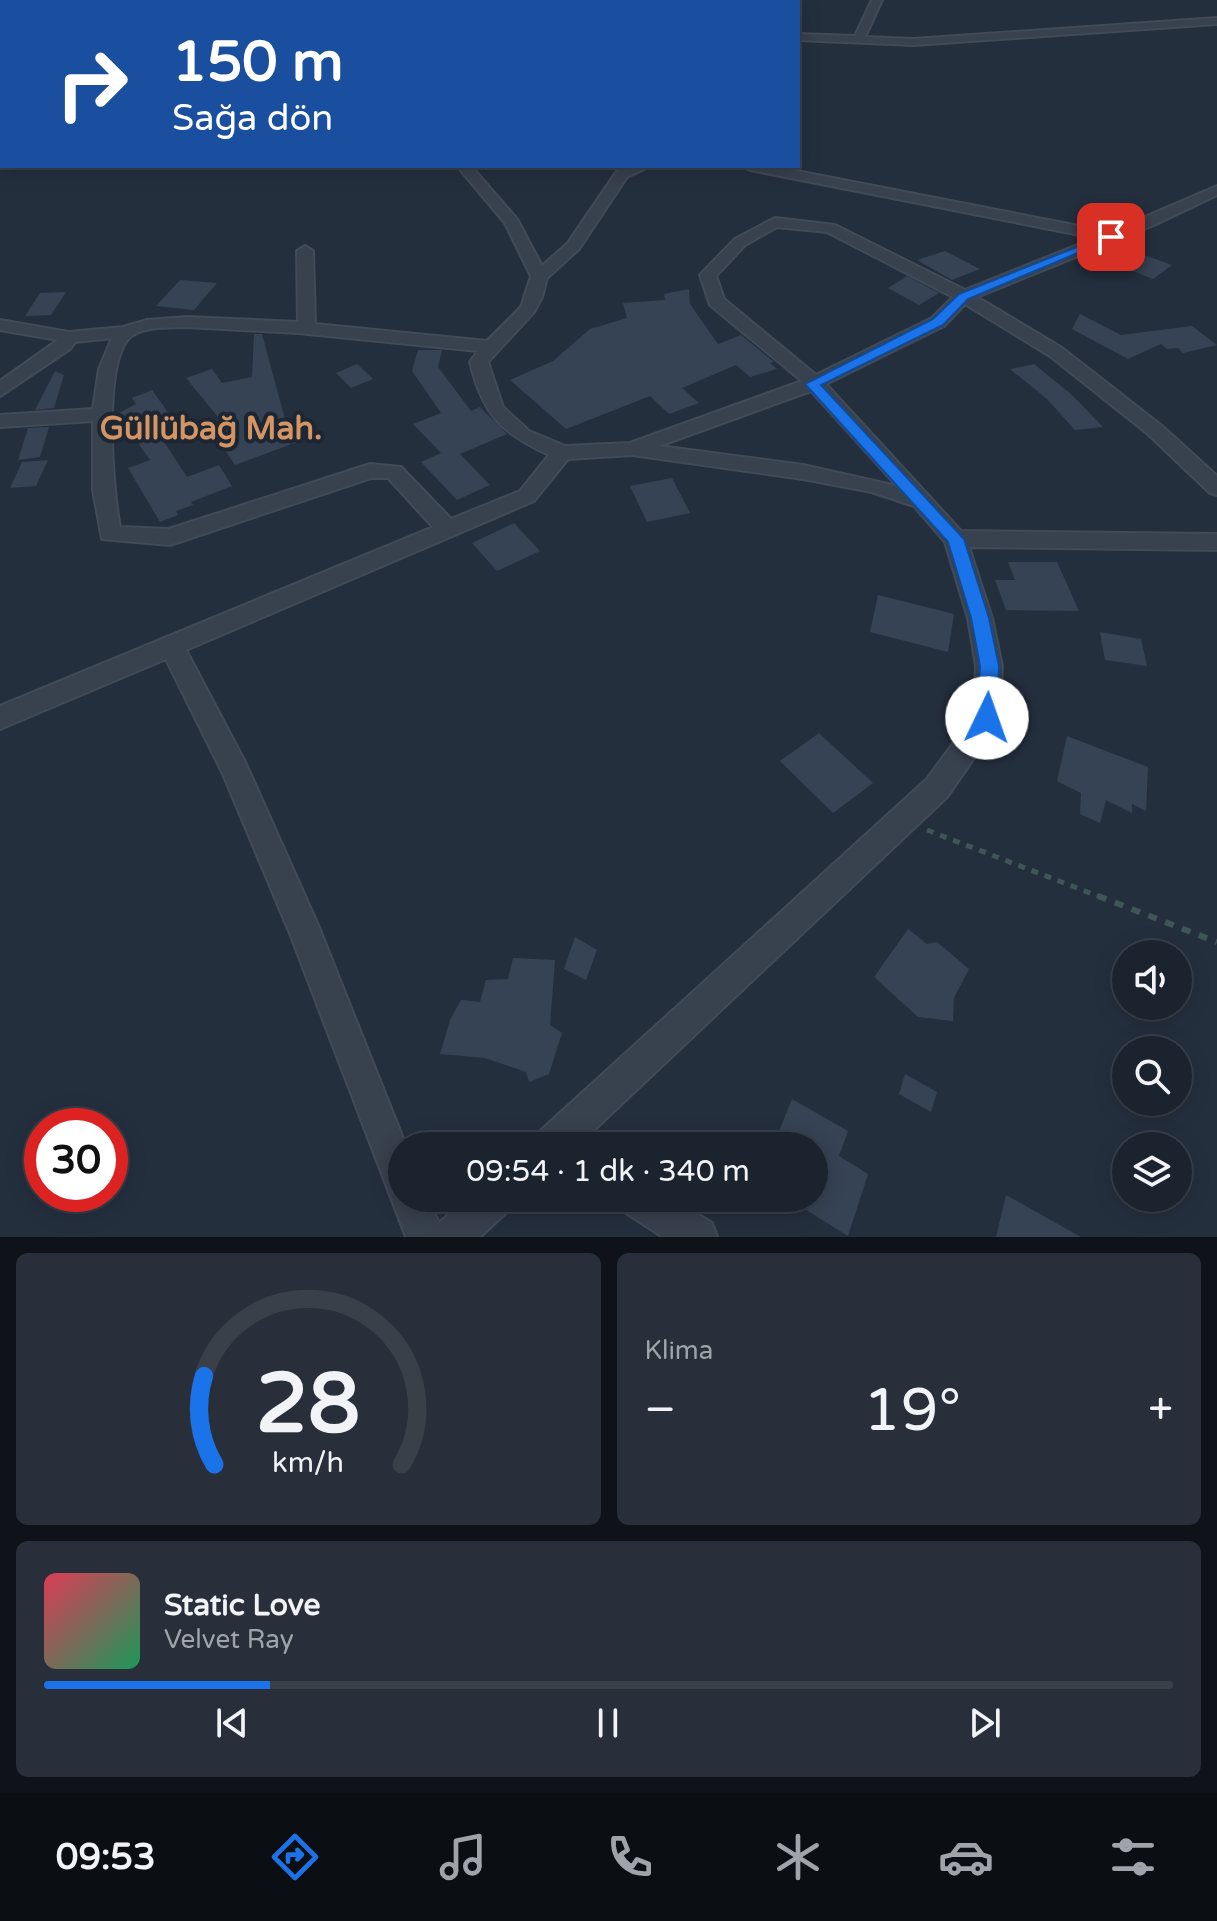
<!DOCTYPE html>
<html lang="tr">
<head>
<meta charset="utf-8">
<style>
  body { margin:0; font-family:"Varela Round",sans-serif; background:#282f3a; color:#f1f3f6; height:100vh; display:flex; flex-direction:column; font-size:30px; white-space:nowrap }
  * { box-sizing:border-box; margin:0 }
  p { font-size:26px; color:#a0a4aa }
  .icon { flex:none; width:44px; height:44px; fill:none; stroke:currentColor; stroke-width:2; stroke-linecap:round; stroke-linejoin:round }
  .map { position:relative; height:1237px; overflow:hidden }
  .drawer { display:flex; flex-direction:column; gap:16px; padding:16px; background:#0f1319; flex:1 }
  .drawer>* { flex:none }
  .banner { position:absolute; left:0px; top:0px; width:800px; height:168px; box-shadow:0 4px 20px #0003,0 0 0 2px #39404a; background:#1a4fa0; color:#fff; overflow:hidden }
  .controls { position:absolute; left:1112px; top:940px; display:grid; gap:16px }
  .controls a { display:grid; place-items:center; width:80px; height:80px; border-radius:50%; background:#1b232e; box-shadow:0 4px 20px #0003,0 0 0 2px #39404a; font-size:40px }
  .speed { position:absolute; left:24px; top:1108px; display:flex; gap:16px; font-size:40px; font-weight:700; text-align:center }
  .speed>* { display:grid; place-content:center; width:104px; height:104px; border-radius:50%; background:#1b232e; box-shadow:0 4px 20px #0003,0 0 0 2px #39404a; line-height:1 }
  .speed .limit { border:12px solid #d22; background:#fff; color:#111 }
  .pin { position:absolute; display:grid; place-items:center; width:68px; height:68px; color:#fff; margin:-34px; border-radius:16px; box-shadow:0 4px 12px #0006 }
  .me { position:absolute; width:88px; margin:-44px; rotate:3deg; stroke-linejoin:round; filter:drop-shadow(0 0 6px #0008) }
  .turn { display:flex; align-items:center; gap:28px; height:168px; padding:0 40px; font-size:36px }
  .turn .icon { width:104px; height:104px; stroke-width:2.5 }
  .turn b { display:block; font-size:56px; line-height:68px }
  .big { font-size:60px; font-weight:600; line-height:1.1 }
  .drawer .card { flex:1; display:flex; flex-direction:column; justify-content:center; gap:12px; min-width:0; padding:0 28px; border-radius:12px; background:#282f3a }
  .drawer .dial { align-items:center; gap:0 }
  .dial svg { height:208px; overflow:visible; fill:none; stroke:#39404a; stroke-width:7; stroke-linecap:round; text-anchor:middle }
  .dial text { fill:#f1f3f6; stroke:none }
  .song { display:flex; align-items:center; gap:24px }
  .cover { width:96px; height:96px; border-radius:12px; background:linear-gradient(135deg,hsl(350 70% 55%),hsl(150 70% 35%)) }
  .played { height:8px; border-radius:4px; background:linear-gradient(90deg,#1a73e8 20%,#39404a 20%) }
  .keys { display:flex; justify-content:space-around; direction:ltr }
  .heat { display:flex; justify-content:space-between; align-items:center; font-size:44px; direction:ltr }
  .drawer .tiles { flex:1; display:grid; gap:16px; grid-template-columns:1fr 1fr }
  .card:last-child { grid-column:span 2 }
  .trip { position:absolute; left:388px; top:1132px; width:440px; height:80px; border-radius:40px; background:#1b232e; box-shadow:0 4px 20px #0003,0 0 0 2px #39404a; font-weight:600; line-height:80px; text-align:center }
  .dock { display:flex; height:128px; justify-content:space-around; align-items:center; background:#0b0e12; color:#a0a4aa }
  .dock .icon { width:56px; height:56px }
  .dock .on { color:#1a73e8 }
  .dock b { font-size:36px; color:#f1f3f6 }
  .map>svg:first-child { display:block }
</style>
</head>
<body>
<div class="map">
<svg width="1217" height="1237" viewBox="0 0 1217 1237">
  <rect width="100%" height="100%" fill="#242f3e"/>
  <!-- building -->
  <path fill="#364354" d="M945 251 980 269 952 280 917 260Z
    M1136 252 1172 265 1153 279 1117 265Z
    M907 276 939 293 919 305 888 288Z
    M180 280 217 283 194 310 156 306Z
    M689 289 690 304 718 344 741 335 774 362 770 363 777 369 750 377 736 365 682 388 699 403 669 414 650 396 566 429 510 380 553 361 590 329 627 318 623 303 665 300 664 294Z
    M66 292 51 315 25 316 40 293Z
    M1080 314 1121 335 1192 326 1217 345 1183 353 1178 348 1167 349 1161 344 1128 359 1072 329Z
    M254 334H262L285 419 300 441 235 465 210 428 223 423 186 378 212 369 222 383 252 377Z
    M418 350H442L438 367 471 411 480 407 507 434 460 454 490 485 457 500 421 462 441 453 413 424 441 413 412 371Z
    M357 364 373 379 351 388 336 373Z
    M1034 364 1072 395 1103 427 1075 430 1047 399 1010 369Z
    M55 371 64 375 54 408 35 410Z
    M152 390 170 415 151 422 187 477 219 465 232 486 191 502 193 505 176 511 178 515 160 522 128 468 150 460 117 414 136 404 132 398Z
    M49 427 40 457 18 460 28 428Z
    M48 460 36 486 10 488 22 462Z
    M672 478 690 513 647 522 630 486Z
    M514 523 540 551 497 571 472 543Z
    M1008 562H1057L1079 611 1006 610 995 580H1015Z
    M878 595 954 614 948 652 870 632Z
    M1100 632 1141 639 1147 666 1105 660Z
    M819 733 873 783 833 813 780 761Z
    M1067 736 1148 767 1146 811 1132 804V813L1106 800 1100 823 1080 814 1081 793 1057 781Z
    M908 929 927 944 937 942 969 969 954 998 953 1021 918 1017 874 977Z
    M575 937 597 950 586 980 564 969Z
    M513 958 555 960 550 1025 562 1033 549 1074 529 1082 526 1072 485 1058 440 1054 450 1020 461 1000 480 1002 486 980 508 979Z
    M905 1074 937 1092 931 1112 899 1094Z
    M792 1099 848 1131 839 1156 868 1174 848 1236 787 1198H814V1146H773Z
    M1006 1195 1081 1237H996Z"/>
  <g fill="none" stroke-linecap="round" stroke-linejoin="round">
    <defs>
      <path id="minor" d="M28 0H114L116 2H30Z
        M718 0H728L717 2Z
        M872 0H882L865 37 914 39 1217 18V24L914 45 798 40V34L855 36Z
        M0 2H2V8H0Z
        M457 166H471L517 219 542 266 568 243 617 171 631 166H651L627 177 579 249 547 278 542 297 534 312 488 362 503 407 529 431 565 446 630 443 802 381 710 305 700 275 735 239 775 218 835 225 965 290 1095 238 750 170 743 166H771L1110 232 1217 186V195L1154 225 977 297 1062 348 1162 426 1217 476V495L1210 493 1148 434 1050 356 965 304 944 326 826 384 961 531 1217 534V550L969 547 992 618 1002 666 1000 718 996 726 947 797 577 1146H533L538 1133 927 779 974 715 976 666 968 618 945 542 914 506 872 492 803 479 632 455 568 459 534 501 186 650 246 764 318 925 406 1146H402V1198H427L439 1223 467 1198H514L508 1211 480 1237H406L291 936 223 774 166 659 0 729V706L433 527 388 478H371L170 545 102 539 93 490V421L0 427V415L93 409 99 369 112 338 75 342 70 349 0 396V381L58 340 0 330V320L69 332 123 327 147 320 187 317 298 322 297 251 305 246 313 251 315 324 487 341 521 307 531 276 505 223ZM777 227 827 232 953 297 932 318 816 375 724 299 716 276 745 245ZM187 327 298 333 478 351 470 362C483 415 501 433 549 455L520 491 451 519 401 467 370 464 169 529 120 527C113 493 101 355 133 335 147 326 171 328 187 327ZM811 391 897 486 803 465 659 446Z
        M617 1198H671L712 1223 717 1237H663L623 1211Z"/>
    </defs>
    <!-- minor casing -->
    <use href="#minor" stroke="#414a57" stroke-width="4"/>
    <!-- path-far1 -->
    <path stroke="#3f5557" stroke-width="5" stroke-dasharray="7 7" stroke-linecap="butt" d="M927 830 1103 898"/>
    <!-- path -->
    <path stroke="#3f5557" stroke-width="6" stroke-dasharray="9 9" stroke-linecap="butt" d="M1098 896 1217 942"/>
    <!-- minor -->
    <use href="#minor" fill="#38414e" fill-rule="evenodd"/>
  </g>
  <!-- route -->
  <path fill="#1a73e8" stroke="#114b97" stroke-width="2" d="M1107 235 1116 237 968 299 943 325 821 385 964 539 989 618 999 666 997 718 994 724 987 726 980 724 977 718 980 666 971 618 948 542 805 384 933 319 959 294Z"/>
  <g text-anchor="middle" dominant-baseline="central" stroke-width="8" stroke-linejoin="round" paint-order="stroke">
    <!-- district labels -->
    <g font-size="32" font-weight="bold" fill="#d59563" stroke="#1d2633">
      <text x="211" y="429">Güllübağ Mah.</text>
    </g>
  </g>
</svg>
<div class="controls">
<a><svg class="icon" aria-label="sound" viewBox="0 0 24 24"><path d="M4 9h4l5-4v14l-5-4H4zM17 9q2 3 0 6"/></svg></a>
<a><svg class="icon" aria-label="search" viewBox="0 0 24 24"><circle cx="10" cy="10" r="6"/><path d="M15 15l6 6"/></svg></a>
<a><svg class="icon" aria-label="layers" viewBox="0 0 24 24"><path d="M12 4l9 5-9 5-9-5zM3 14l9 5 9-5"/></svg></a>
</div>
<div class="speed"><div class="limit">30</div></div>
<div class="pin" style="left:1111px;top:237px;background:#d93025"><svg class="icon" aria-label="arrive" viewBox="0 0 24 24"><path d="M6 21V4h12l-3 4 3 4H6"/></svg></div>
<svg class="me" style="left:987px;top:718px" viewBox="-20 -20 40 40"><circle r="19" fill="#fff"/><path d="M0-13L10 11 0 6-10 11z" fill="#1a73e8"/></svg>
<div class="trip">09:54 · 1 dk · 340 m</div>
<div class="banner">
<div class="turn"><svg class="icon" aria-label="right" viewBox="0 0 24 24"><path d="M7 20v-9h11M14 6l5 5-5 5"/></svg><div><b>150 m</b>Sağa dön</div></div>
</div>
</div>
<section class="drawer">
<div class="tiles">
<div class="card dial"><svg viewBox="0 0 100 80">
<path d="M14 69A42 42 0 1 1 86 69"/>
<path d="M14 69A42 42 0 0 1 10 35" stroke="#1a73e8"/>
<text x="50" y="56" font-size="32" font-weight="700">28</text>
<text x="50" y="72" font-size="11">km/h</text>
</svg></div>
<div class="card"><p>Klima</p>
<div class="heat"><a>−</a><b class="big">19°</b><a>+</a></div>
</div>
<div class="card">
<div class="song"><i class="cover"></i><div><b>Static Love</b><p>Velvet Ray</p></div></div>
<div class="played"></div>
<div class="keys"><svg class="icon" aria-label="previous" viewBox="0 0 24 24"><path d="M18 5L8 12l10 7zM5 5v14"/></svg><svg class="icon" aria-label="pause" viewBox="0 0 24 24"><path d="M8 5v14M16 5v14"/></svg><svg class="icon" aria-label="next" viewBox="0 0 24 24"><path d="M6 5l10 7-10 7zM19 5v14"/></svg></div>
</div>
</div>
</section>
<nav class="dock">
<b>09:53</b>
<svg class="icon on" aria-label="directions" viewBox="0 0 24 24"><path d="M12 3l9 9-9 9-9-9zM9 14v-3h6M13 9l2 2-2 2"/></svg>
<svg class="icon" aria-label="music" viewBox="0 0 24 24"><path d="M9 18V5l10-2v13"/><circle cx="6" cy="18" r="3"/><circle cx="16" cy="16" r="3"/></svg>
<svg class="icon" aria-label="phone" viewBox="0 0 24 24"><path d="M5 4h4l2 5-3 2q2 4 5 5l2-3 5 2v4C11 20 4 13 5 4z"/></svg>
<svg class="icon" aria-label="climate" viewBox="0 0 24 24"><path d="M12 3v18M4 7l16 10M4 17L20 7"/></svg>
<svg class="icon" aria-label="car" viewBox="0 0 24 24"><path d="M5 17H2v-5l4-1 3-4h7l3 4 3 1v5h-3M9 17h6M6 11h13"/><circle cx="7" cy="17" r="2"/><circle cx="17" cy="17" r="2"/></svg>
<svg class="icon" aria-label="filters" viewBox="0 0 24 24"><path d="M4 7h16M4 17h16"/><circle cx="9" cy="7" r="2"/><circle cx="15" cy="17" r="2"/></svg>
</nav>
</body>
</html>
